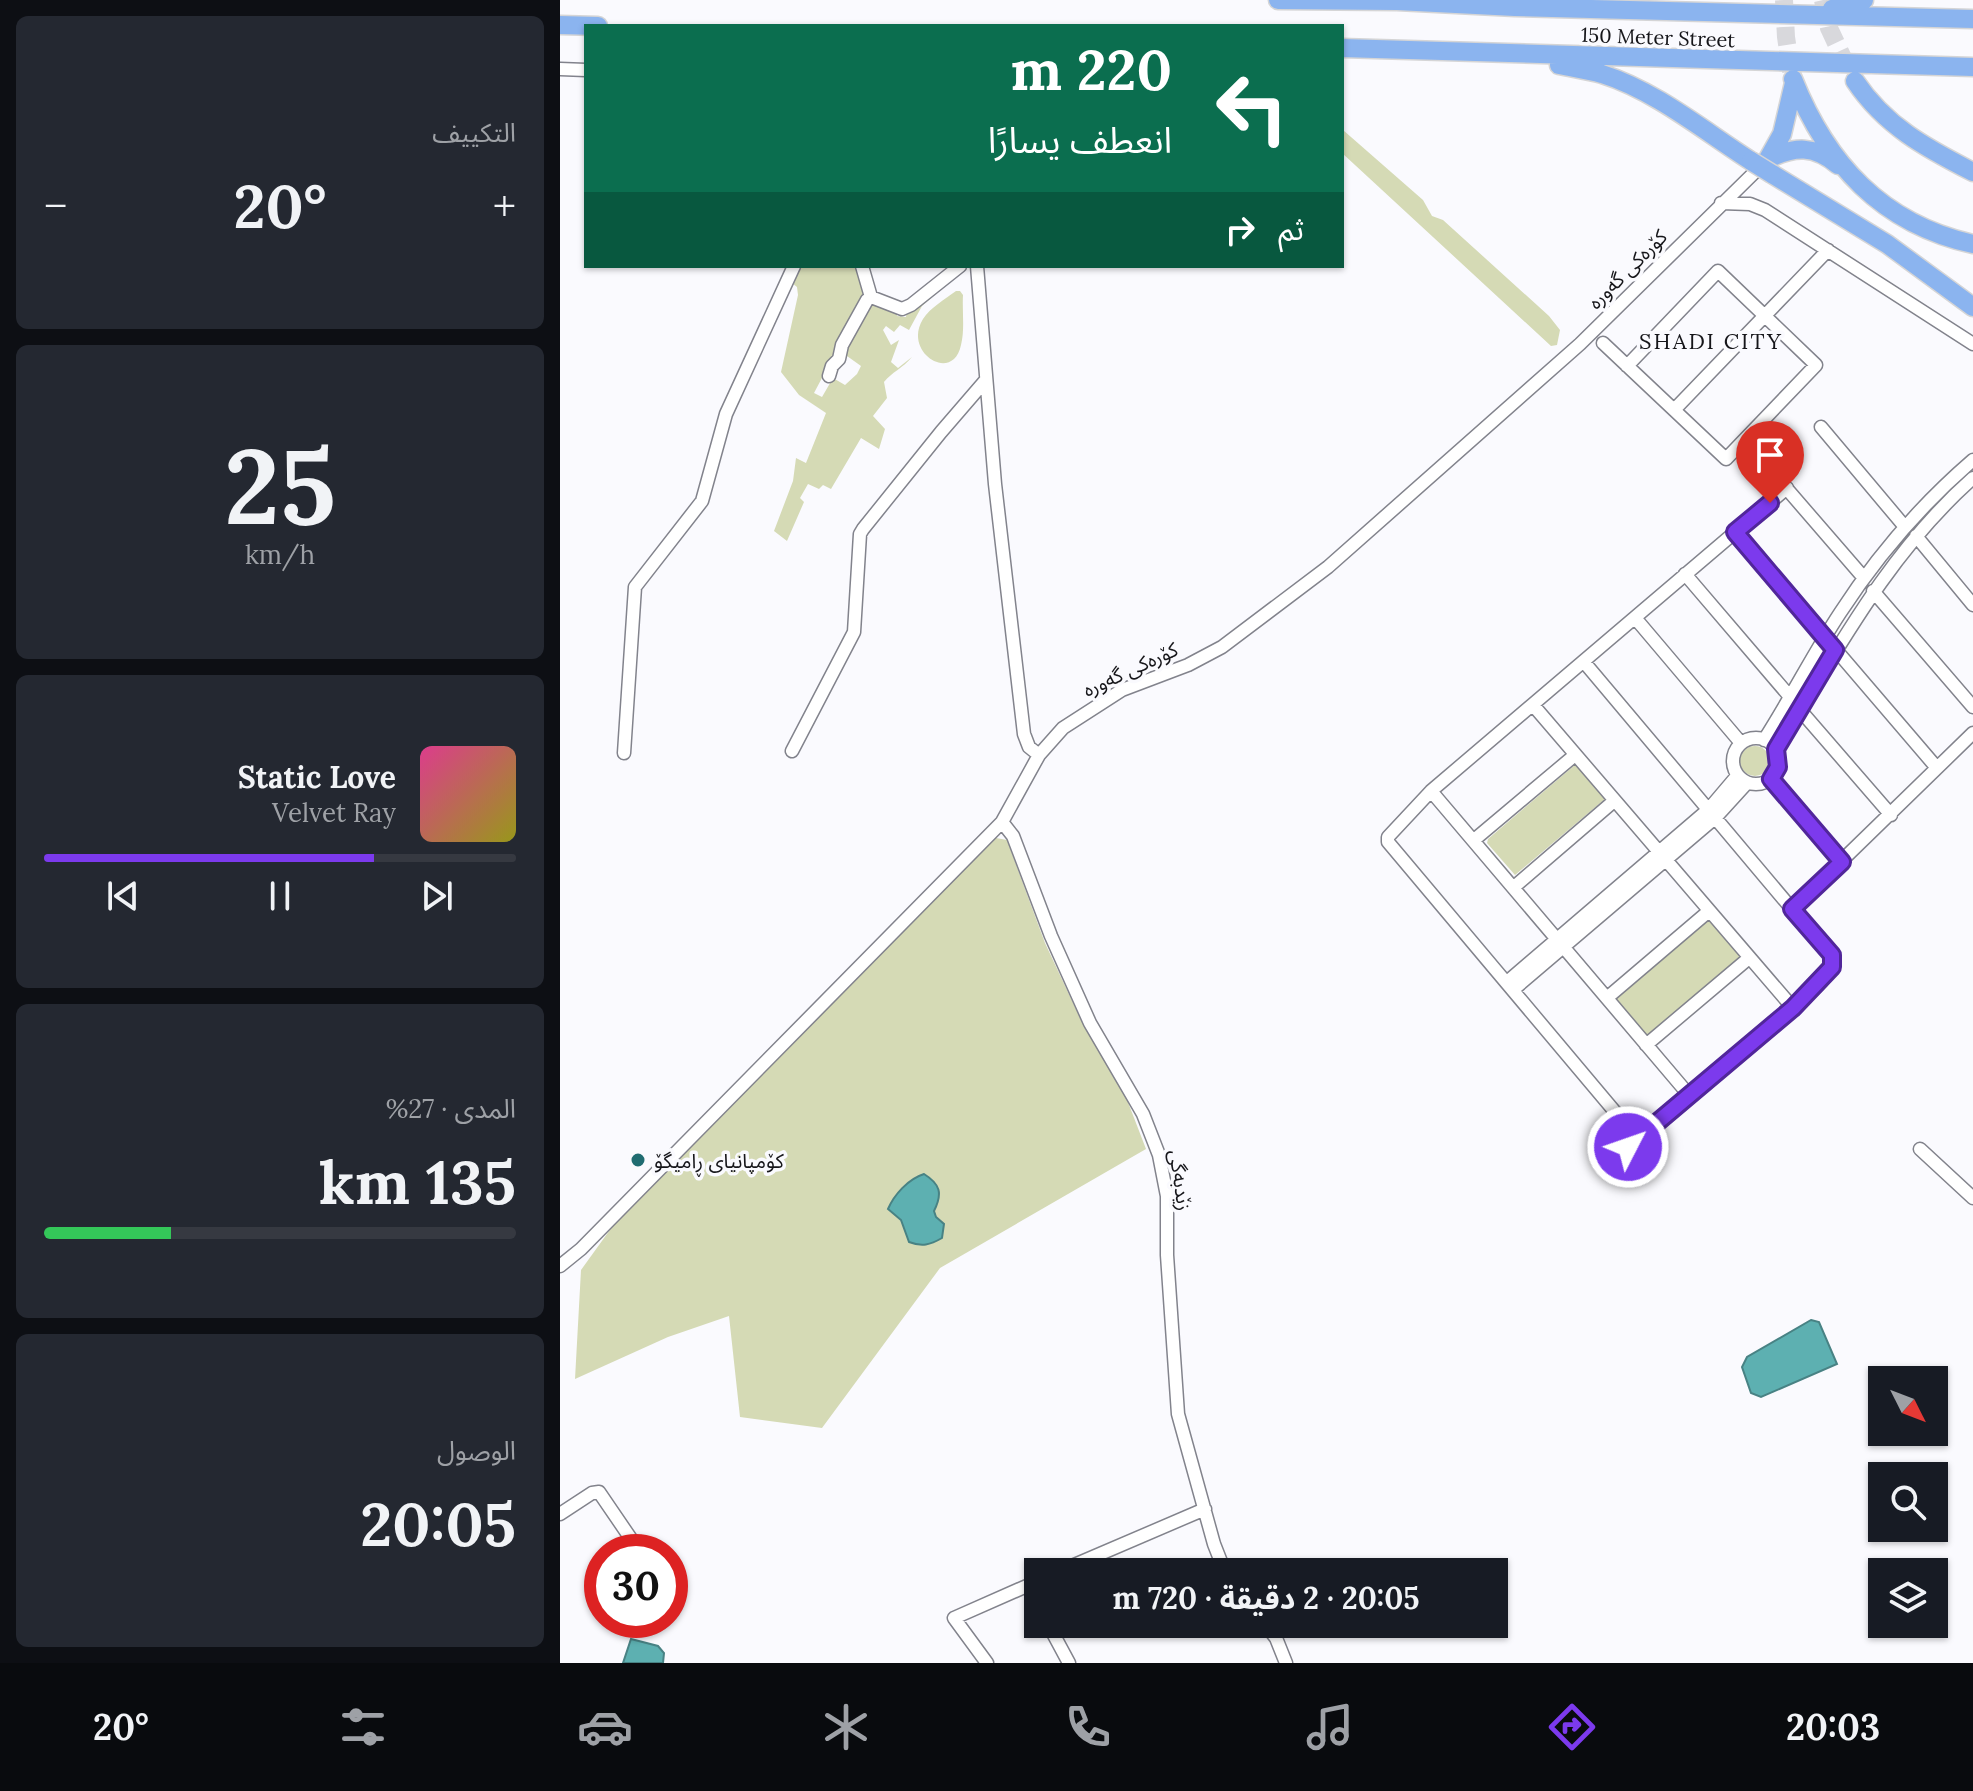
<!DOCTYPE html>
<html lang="ar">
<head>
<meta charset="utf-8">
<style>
  body { margin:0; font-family:Lora,"Noto Sans Arabic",serif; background:#242831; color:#f1f3f6; direction:rtl; height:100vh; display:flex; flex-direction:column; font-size:30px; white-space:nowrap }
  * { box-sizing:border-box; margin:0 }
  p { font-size:26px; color:#9ea1a6 }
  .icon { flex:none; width:44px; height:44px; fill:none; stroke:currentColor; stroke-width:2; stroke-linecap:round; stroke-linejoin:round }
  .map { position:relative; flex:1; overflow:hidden; direction:ltr }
  .drawer { display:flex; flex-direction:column; gap:16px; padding:16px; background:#0d0f14; width:560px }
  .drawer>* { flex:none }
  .hud { position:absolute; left:24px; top:24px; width:760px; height:244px; border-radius:0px; box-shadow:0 2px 6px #0004; direction:rtl; background:#0b6e4f; color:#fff; overflow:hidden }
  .needle { width:52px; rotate:132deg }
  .fabs { position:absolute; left:1308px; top:1366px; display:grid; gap:16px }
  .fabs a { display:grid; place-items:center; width:80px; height:80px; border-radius:0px; background:#171b24; box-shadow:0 2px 6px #0004; font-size:40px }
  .speed { position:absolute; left:24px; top:1534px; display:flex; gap:16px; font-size:40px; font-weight:700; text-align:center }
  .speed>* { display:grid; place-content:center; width:104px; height:104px; border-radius:50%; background:#171b24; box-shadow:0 2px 6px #0004; line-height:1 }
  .speed .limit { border:12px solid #d22; background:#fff; color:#111 }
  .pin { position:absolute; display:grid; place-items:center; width:68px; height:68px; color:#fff; margin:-82px -34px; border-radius:50% 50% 50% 0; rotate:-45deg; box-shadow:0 0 8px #0007 }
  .pin .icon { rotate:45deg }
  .me { position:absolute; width:88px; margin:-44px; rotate:49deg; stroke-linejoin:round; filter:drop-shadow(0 0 6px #0008) }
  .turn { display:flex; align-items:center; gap:28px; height:168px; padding:0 40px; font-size:36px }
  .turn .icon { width:104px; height:104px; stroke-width:2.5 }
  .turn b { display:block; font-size:56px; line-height:68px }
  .then { display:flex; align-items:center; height:76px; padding:0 40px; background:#0003; gap:16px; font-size:30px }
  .big { font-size:60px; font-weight:700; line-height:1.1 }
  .drawer .widget { flex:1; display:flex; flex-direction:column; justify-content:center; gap:12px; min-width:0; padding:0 28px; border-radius:12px; background:#242831 }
  .drawer .dial { align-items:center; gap:0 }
  .dial b { font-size:104px; line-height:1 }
  .song { display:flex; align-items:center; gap:24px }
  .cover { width:96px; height:96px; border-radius:12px; background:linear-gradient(135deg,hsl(330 70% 55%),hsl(60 70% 35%)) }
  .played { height:8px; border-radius:4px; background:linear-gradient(90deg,#7c3aed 70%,#363941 70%) }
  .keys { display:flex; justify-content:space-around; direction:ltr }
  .heat { display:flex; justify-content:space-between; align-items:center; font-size:44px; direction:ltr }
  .charge { height:12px; border-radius:6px; background:linear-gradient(90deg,#34c759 27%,#363941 0) }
  .trip { position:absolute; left:464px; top:1558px; width:484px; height:80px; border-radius:0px; background:#171b24; box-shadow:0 2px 6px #0004; font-weight:700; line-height:80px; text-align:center; direction:rtl }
  .dock { display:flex; height:128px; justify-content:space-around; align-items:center; background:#090b0e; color:#9ea1a6 }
  .dock .icon { width:56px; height:56px }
  .dock .on { color:#7c3aed }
  .dock b { font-size:36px; color:#f1f3f6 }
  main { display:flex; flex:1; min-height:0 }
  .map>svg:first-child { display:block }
</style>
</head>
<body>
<main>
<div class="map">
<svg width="1413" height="1663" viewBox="0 0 1413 1663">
  <rect width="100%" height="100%" fill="#fafafe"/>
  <!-- green -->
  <path fill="#d5dab5" d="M783 130 863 200 872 216 883 220 989 316 1000 330 997 345 991 346 782 153Z
    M240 266H298L308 291 254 393 262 397 273 378 285 385 297 374 301 366 287 356 280 355 311 301 337 312V316L346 317 347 309 392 280 362 306 349 330 340 325 334 332 326 326 323 330 331 345 339 340 331 362 338 368 352 357C343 368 332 372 324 382L327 398 313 416 325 429 319 449 301 438 271 489 263 485 259 489 248 484 240 498 244 502 227 541 214 531 233 481 236 458 246 463 266 413 239 395 221 372 238 295 237 287 232 283Z
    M396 291H400L403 295C402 311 405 329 401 345 393 384 342 353 363 319 370 308 385 299 396 291Z
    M1180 761a15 15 0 1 1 30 0a15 15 0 1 1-30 0Z
    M1016 764 1045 799 955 875 927 843 928 839Z
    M436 838 447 840 485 943 521 1020 566 1097 586 1149 380 1268 262 1428 180 1417 169 1316 108 1337 15 1379 21 1270 52 1227 116 1160Z
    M1149 920 1181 958 1087 1038 1057 1001V997Z"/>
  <!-- water -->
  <path fill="#5db0b1" stroke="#488284" stroke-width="2" d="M364 1174C380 1184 383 1193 374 1211L376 1217 384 1224 382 1238C370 1245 362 1247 349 1242L341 1220 328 1209C334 1195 348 1179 364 1174Z
    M1251 1320 1259 1322 1277 1364 1201 1397 1191 1393 1182 1367 1187 1357Z
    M71 1639 98 1646 104 1653 103 1663H63Z"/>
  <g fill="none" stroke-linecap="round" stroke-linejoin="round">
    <!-- highway-tunnel -->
    <path stroke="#d8d8dc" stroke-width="18" stroke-dasharray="18 9" stroke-linecap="butt" d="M1224 0 1226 37 1232 77
      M1263 0 1269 28 1291 75"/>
    <defs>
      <path id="minor" d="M0 69 26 70
        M1161 203 1190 204 1205 210 1413 344
        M302 266 311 297
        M417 266 435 484 464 734 469 747 479 755
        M1043 343 1166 459 1256 365 1158 271 1067 366
        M269 376 272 366 279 359 282 345 307 300 311 297 342 309 351 305 400 266
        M1114 410 1268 250
        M1261 427 1345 527
        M1214 474 1304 578
        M1175 532 1377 768
        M1356 536 1413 605
        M1125 574 1231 698
        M1313 591 1413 707
        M1076 619 1181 743
        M1024 662 1274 959C1270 979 1247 995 1233 1008L1068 1147
        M973 705 1233 1008
        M1240 710 1331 815
        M1173 761a23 23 0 1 1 46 0a23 23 0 1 1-46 0Z
        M1204 740C1231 698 1253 654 1280 613 1317 556 1362 504 1413 460
        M1216 749C1275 654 1327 554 1413 478
        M232 751 294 632 300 534 303 529 381 432 425 381
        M64 753 75 587 142 501 166 414 234 266
        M1211 779 1282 862
        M871 791 1129 1095
        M442 822 453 836 491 936 530 1023 583 1114 599 1155 607 1196V1255L618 1414 654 1544 665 1572
        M914 840 1015 755
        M954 887 1054 801
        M1232 909 1413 733
        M947 982 1149 809 1177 776
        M954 989 1156 817 1187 783
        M1048 997 1149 911
        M1086 1045 1189 958
        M1077 1138 828 842V837L871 791 1227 488
        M1360 1149 1413 1198
        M0 1266 21 1249 442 822 479 755 503 728 562 690 628 665 662 647 768 567 1020 344 1203 164
        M0 1514 32 1493 39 1492 80 1552
        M498 1572 645 1509
        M488 1624 509 1663
        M705 1624 716 1638 726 1663
        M427 1663 394 1618 478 1581"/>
      <path id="highway" d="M718 0 837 1 955 7 1413 19
        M1272 9 1304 0
        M0 25 38 26
        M782 48 1413 67
        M999 65C1013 68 1028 70 1042 74 1096 91 1144 131 1191 161
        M1233 79C1267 164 1322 224 1413 244
        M1295 81C1325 126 1366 148 1413 172
        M1208 159C1235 146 1254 145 1278 165
        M1208 159 1222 134 1234 83
        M1212 174 1327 244 1413 307"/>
    </defs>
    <!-- minor casing -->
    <use href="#minor" stroke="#82838c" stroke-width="15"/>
    <!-- highway casing -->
    <use href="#highway" stroke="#d5d5d6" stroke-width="21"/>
    <!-- minor -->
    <use href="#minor" stroke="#fff" stroke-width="12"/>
    <!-- highway -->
    <use href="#highway" stroke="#8bb4ef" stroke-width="18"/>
    <defs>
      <path id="highway-bridge" d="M1191 161 1212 174"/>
    </defs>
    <!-- highway-bridge casing -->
    <use href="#highway-bridge" stroke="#d5d5d6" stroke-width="21" stroke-linecap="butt"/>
    <!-- highway-bridge -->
    <use href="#highway-bridge" stroke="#8bb4ef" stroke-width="18"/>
  </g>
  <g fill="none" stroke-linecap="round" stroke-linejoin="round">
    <defs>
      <path id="route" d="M1068 1147 1233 1008 1272 967V955L1232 909 1282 862 1211 779 1218 767 1216 749 1275 650 1175 532 1210 503"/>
    </defs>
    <!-- route casing -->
    <use href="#route" stroke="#51269a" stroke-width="20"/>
    <!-- route -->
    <use href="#route" stroke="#7c3aed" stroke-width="14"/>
  </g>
  <!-- markers -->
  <circle fill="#206c71" stroke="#fafafe" stroke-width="3" cx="78" cy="1160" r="8"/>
  <g text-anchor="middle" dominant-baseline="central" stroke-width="7" stroke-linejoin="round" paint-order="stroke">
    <!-- street labels -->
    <g font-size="20" fill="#16161a" stroke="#fafafe">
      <text transform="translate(1098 37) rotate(2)">150 Meter Street</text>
      <text transform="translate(1067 269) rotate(-45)">کۆرەکی گەورە</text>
      <text transform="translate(570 669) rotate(-25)">کۆرەکی گەورە</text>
      <text transform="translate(621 1180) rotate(82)">زێدبەگی</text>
    </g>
    <!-- poi labels -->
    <g font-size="20" fill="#16161a" stroke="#fafafe" text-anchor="start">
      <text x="94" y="1160">کۆمپانیای ڕامیگۆ</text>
    </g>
    <!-- neighbourhood labels -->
    <g font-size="22" letter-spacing="2" fill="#16161a" stroke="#fafafe">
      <text x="1151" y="341">SHADI CITY</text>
    </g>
  </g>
</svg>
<div class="fabs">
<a><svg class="needle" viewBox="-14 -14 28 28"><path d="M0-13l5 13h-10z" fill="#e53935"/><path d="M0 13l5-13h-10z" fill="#9ea1a6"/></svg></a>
<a><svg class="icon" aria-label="search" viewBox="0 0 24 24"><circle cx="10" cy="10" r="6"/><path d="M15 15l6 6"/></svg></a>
<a><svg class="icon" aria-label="layers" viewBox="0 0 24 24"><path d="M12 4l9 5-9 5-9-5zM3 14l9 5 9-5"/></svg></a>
</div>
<div class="speed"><div class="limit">30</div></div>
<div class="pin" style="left:1210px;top:503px;background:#d93025"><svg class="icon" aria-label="arrive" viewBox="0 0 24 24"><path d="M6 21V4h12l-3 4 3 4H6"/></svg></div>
<svg class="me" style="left:1068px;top:1147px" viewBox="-20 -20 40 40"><circle r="17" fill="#7c3aed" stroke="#fff" stroke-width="3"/><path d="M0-11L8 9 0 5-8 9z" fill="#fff"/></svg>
<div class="trip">20:05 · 2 دقيقة · 720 m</div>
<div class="hud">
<div class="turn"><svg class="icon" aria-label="left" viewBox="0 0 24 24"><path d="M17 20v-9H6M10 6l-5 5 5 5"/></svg><div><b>220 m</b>انعطف يسارًا</div></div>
<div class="then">ثم<svg class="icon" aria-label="right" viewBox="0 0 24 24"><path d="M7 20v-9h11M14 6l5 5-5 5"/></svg></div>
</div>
</div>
<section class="drawer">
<div class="widget"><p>التكييف</p>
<div class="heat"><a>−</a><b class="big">20°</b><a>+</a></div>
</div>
<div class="widget dial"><b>25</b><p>km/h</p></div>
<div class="widget">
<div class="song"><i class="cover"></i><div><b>Static Love</b><p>Velvet Ray</p></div></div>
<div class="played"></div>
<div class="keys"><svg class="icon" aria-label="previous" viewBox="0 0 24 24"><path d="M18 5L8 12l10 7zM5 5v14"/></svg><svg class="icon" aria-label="pause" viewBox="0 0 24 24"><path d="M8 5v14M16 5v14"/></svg><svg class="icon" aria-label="next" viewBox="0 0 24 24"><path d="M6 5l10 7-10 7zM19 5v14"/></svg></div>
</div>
<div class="widget"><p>المدى · 27%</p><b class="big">135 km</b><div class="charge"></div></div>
<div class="widget"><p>الوصول</p><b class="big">20:05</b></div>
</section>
</main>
<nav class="dock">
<b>20:03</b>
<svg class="icon on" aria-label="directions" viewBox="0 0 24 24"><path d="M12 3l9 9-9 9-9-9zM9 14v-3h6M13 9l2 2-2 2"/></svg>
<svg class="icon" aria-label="music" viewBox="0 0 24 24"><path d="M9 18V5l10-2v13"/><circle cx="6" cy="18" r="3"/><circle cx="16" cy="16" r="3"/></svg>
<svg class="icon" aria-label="phone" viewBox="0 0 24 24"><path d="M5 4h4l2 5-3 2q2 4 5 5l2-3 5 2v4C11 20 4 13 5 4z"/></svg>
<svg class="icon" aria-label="climate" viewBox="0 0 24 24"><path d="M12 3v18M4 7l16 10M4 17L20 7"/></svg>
<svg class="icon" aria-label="car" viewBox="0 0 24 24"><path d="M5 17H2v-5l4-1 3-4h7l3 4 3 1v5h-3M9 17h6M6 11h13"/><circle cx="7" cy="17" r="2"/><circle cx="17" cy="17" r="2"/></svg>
<svg class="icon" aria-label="filters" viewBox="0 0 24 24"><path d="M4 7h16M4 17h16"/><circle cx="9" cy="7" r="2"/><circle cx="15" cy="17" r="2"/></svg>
<b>20°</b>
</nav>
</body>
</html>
